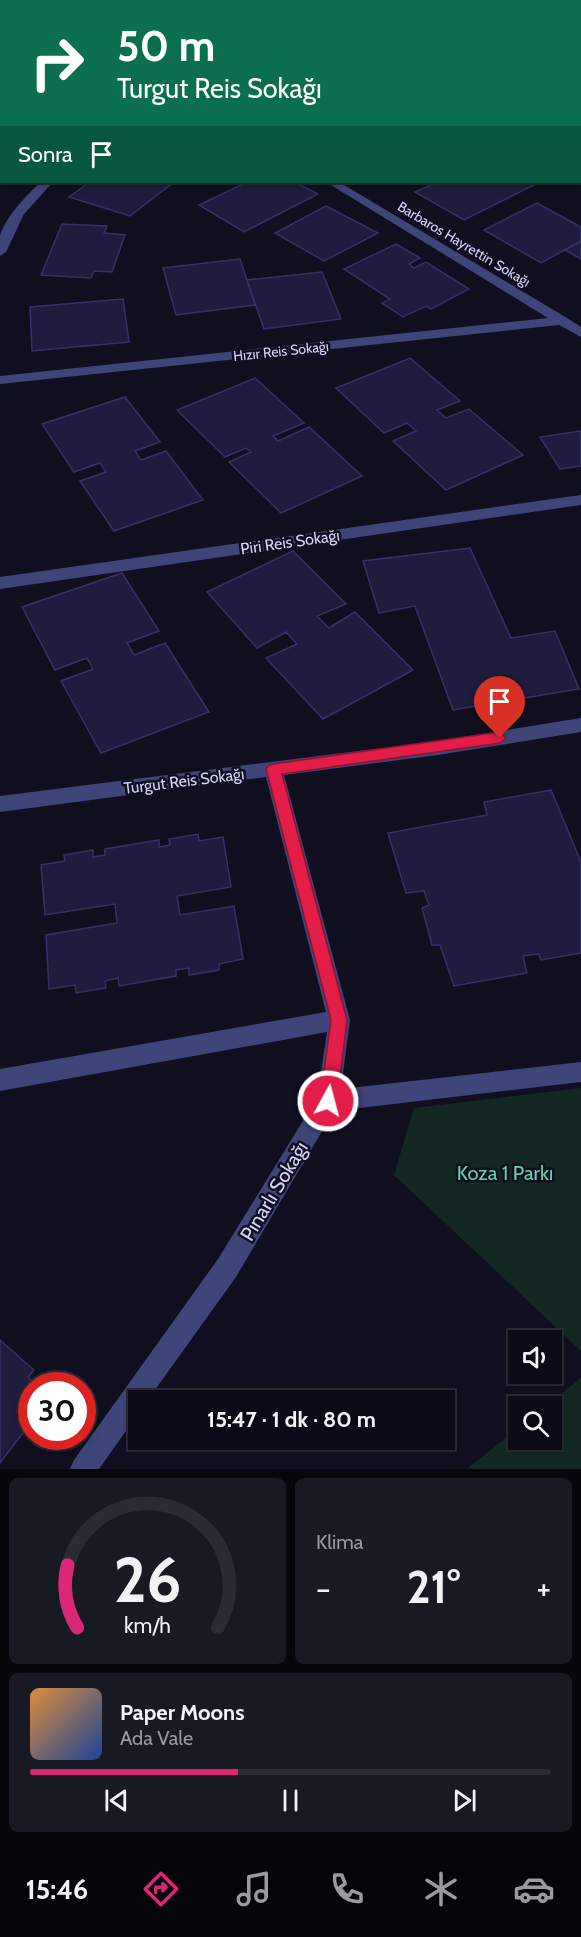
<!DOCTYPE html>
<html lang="tr">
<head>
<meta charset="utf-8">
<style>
  body { margin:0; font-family:Cabin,sans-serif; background:#191924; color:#f1f3f6; height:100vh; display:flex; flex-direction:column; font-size:22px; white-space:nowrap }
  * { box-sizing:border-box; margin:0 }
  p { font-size:20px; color:#9a9ba1 }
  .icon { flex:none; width:33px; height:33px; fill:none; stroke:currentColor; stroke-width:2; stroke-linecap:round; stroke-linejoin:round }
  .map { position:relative; height:1469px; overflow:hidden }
  .panel { display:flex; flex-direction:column; gap:9px; padding:9px; background:#06060d; flex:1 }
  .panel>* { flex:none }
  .hud { position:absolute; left:0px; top:0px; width:582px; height:183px; box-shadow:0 3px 9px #0003,0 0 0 2px #2b2b36; background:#0b6e4f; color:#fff; overflow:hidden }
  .buttons { position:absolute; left:508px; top:1330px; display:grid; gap:12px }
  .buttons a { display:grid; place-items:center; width:54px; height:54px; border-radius:0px; background:#0b0b17; box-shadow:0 3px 9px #0003,0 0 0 2px #2b2b36; font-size:30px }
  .speed { position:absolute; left:18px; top:1372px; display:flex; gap:12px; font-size:30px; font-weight:700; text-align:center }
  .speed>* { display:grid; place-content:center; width:78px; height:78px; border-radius:50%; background:#0b0b17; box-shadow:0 3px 9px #0003,0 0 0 2px #2b2b36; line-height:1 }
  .speed .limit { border:9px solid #d22; background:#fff; color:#111 }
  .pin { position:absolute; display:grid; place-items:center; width:51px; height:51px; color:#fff; margin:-62px -26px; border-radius:50% 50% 50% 0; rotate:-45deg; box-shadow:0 0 6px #0007 }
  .pin .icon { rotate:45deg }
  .me { position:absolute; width:66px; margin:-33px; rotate:7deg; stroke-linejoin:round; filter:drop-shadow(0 0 4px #0008) }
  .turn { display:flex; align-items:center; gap:21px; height:126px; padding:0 18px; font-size:27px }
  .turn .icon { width:78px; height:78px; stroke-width:2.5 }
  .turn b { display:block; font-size:42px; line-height:51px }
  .then { display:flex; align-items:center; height:57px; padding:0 18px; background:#0003; gap:12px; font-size:22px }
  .big { font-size:45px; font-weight:800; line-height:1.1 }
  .panel .tile { flex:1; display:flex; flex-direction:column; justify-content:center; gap:9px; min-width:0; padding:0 21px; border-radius:9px; background:#191924 }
  .panel .dial { align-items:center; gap:0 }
  .dial svg { height:156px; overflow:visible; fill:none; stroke:#2b2b36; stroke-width:7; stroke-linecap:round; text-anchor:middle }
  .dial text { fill:#f1f3f6; stroke:none }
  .song { display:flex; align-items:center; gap:18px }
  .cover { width:72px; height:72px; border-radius:9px; background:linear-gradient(135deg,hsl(30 70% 55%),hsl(220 70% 35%)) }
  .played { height:6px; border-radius:3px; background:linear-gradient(90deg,#db2777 40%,#2b2b36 40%) }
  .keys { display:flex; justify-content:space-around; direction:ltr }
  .heat { display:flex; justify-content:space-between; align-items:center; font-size:33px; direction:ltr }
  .panel .tiles { flex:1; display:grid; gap:9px; grid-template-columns:1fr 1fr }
  .tile:last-child { grid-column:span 2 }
  .trip { position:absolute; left:128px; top:1390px; width:327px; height:60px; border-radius:0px; background:#0b0b17; box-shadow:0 3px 9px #0003,0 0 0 2px #2b2b36; font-weight:800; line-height:60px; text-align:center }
  .tab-bar { display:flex; height:96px; justify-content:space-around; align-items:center; background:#040409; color:#9a9ba1 }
  .tab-bar .icon { width:42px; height:42px }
  .tab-bar .selected { color:#db2777 }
  .tab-bar b { font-size:27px; color:#f1f3f6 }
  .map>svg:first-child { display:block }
</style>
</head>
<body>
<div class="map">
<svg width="581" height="1469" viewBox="0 0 581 1469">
  <rect width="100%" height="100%" fill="#0f0f1f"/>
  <!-- green -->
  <path fill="#132824" d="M581 1088V1351L394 1175 414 1108Z
    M581 1378V1469H467L519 1427V1440H552V1407H544Z"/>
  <!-- building -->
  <path fill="#1f1d3e" stroke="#353267" stroke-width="1.5" d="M314 0H369L372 2H310Z
    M90 182H174L130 216 69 197Z
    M247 182H294L318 194 244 232 199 205Z
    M438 182H535L538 183 464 220 415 192Z
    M537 203 581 227V241L541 263 484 230Z
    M326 206 378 233 324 261 275 233Z
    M62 224 107 226 104 233 125 235 112 272 94 271 91 278 41 275Z
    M581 241V259L565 250Z
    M396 244 420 258 409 264 414 268 426 262 469 289 431 309 426 306 403 317 382 303 390 299 344 269Z
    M240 259 255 305 176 315 163 268Z
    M322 272 341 319 264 329 247 280Z
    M123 299 129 342 32 351 30 307Z
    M410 358 460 401 437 410 446 418 469 409 523 455 446 490 393 441 416 431 407 423 384 433 336 388Z
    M255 378 304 423 273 436 278 441 309 427 362 476 281 513 229 462 251 452 246 448 225 457 177 410Z
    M125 397 160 442 135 451 141 460 166 451 203 500 114 531 80 481 106 472 100 463 74 472 42 424Z
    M581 431V466L560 469 540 437Z
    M470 548 511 638 555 631 579 689 453 710 415 606 379 613 363 561Z
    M293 551 346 604 317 616 329 628 355 612 413 670 323 719 266 658 297 644 286 632 257 648 207 592Z
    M122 573 159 631 127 643 134 655 165 643 209 712 101 753 61 681 93 669 87 658 55 670 22 607Z
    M551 790 581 862V953L541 960 539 954 523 956 527 973 454 986 440 945H432L422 908 429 905 424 891 406 893 388 833 487 815 484 802Z
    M198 834 199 841 223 837 231 887 177 896 180 915 234 906 243 959 219 964V970L189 975V968L176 970V976L119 986 118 978 105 981 106 988 76 993 75 985 49 989 46 935 117 923 115 904 45 915 41 865 65 861 64 855 93 850V857L105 855V849L159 840V847L170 845 169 839Z
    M0 1340 34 1370 28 1377 37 1386H32V1421L0 1463Z"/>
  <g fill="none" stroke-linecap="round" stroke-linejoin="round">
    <!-- minor -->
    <path fill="#3f4579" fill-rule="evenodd" d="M18 0H29L30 2H19Z
      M463 0H476L462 2Z
      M41 182H53L24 214 6 252 0 256C0 250 0 242 0 236 4 219 28 193 41 182Z
      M326 182H339L567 318 581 327V337L559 325 0 384V376L548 318Z
      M581 495V505L0 589V577Z
      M581 718V732L438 755 284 775 350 1020 341 1089 581 1062V1082L334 1111 236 1277 147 1401H138V1414L99 1469H70L74 1460 218 1259 317 1098 327 1032 0 1091V1069L326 1012 266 777 0 812V796L438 741Z"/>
    <!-- major -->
    <path fill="#a765ee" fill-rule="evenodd" d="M55 0H67L54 2Z
      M108 0H120L107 2Z
      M499 0H510L511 2H500Z
      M541 0H552L553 2H542Z
      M580 12H581V18H580Z
      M2 19V26H0V20Z
      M580 31H581V37H580Z
      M0 40H2V46H0Z"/>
  </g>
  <!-- route -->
  <path fill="#e11d48" stroke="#92132f" stroke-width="1.5" d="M500 732 506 738 500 743 282 774 347 1020 337 1101 334 1107 328 1109 322 1107 320 1101 331 1020 266 769 269 765 273 764Z"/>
  <g text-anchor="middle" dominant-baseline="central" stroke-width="5" stroke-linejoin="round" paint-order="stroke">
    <!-- far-street labels -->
    <g font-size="14" fill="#d2d3fa" stroke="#0f0f1f">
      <text transform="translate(464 244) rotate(31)">Barbaros Hayrettin Sokağı</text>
      <text transform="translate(281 351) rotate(-6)">Hızır Reis Sokağı</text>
    </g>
    <!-- street labels -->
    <g font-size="16" fill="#d2d3fa" stroke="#0f0f1f">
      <text transform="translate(290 542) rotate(-8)">Piri Reis Sokağı</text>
      <text transform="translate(184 781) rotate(-7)">Turgut Reis Sokağı</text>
    </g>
    <!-- near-park labels -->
    <g font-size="20" fill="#67d1a7" stroke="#0f0f1f">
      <text x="505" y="1173">Koza 1 Parkı</text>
    </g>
    <!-- near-street labels -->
    <g font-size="20" fill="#d2d3fa" stroke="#0f0f1f">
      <text transform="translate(274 1191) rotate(-59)">Pınarlı Sokağı</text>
    </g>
  </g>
</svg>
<div class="buttons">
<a><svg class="icon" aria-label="sound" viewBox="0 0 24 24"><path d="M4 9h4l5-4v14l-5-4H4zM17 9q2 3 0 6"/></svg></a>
<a><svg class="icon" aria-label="search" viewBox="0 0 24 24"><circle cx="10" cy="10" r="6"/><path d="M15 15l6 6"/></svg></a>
</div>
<div class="speed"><div class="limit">30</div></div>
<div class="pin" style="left:500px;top:738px;background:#d93025"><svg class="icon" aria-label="arrive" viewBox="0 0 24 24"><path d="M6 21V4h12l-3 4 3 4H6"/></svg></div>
<svg class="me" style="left:328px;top:1101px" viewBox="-20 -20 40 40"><circle r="17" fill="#e11d48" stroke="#fff" stroke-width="3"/><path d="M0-11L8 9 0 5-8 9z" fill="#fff"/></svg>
<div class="trip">15:47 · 1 dk · 80 m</div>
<div class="hud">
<div class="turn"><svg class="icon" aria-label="right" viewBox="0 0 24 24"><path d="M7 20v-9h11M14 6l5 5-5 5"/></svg><div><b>50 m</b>Turgut Reis Sokağı</div></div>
<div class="then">Sonra<svg class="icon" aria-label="arrive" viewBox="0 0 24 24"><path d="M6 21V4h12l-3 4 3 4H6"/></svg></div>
</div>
</div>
<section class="panel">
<div class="tiles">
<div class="tile dial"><svg viewBox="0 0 100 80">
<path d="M14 69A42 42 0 1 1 86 69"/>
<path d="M14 69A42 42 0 0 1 9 37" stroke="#db2777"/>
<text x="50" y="56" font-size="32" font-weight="700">26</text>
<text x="50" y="72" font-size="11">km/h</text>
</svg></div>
<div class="tile"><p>Klima</p>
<div class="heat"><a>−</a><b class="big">21°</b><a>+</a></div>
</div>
<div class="tile">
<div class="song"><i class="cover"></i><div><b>Paper Moons</b><p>Ada Vale</p></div></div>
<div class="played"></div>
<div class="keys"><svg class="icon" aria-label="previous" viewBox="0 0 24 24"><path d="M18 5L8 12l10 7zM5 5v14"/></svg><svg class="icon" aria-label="pause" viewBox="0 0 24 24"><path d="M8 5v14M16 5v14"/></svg><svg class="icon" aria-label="next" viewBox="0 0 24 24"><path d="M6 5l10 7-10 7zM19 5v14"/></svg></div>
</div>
</div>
</section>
<nav class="tab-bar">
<b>15:46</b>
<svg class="icon selected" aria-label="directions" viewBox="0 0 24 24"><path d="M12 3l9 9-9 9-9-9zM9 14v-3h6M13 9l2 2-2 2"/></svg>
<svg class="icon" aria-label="music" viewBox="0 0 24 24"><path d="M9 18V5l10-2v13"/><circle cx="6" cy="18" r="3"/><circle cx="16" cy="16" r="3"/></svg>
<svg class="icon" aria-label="phone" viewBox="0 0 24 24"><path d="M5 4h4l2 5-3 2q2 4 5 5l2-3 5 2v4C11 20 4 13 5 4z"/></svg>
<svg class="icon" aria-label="climate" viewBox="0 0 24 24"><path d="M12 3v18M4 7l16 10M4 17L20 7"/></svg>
<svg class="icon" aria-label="car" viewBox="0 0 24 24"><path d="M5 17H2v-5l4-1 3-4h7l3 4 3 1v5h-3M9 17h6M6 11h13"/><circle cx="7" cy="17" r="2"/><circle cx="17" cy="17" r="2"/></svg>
</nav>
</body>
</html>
